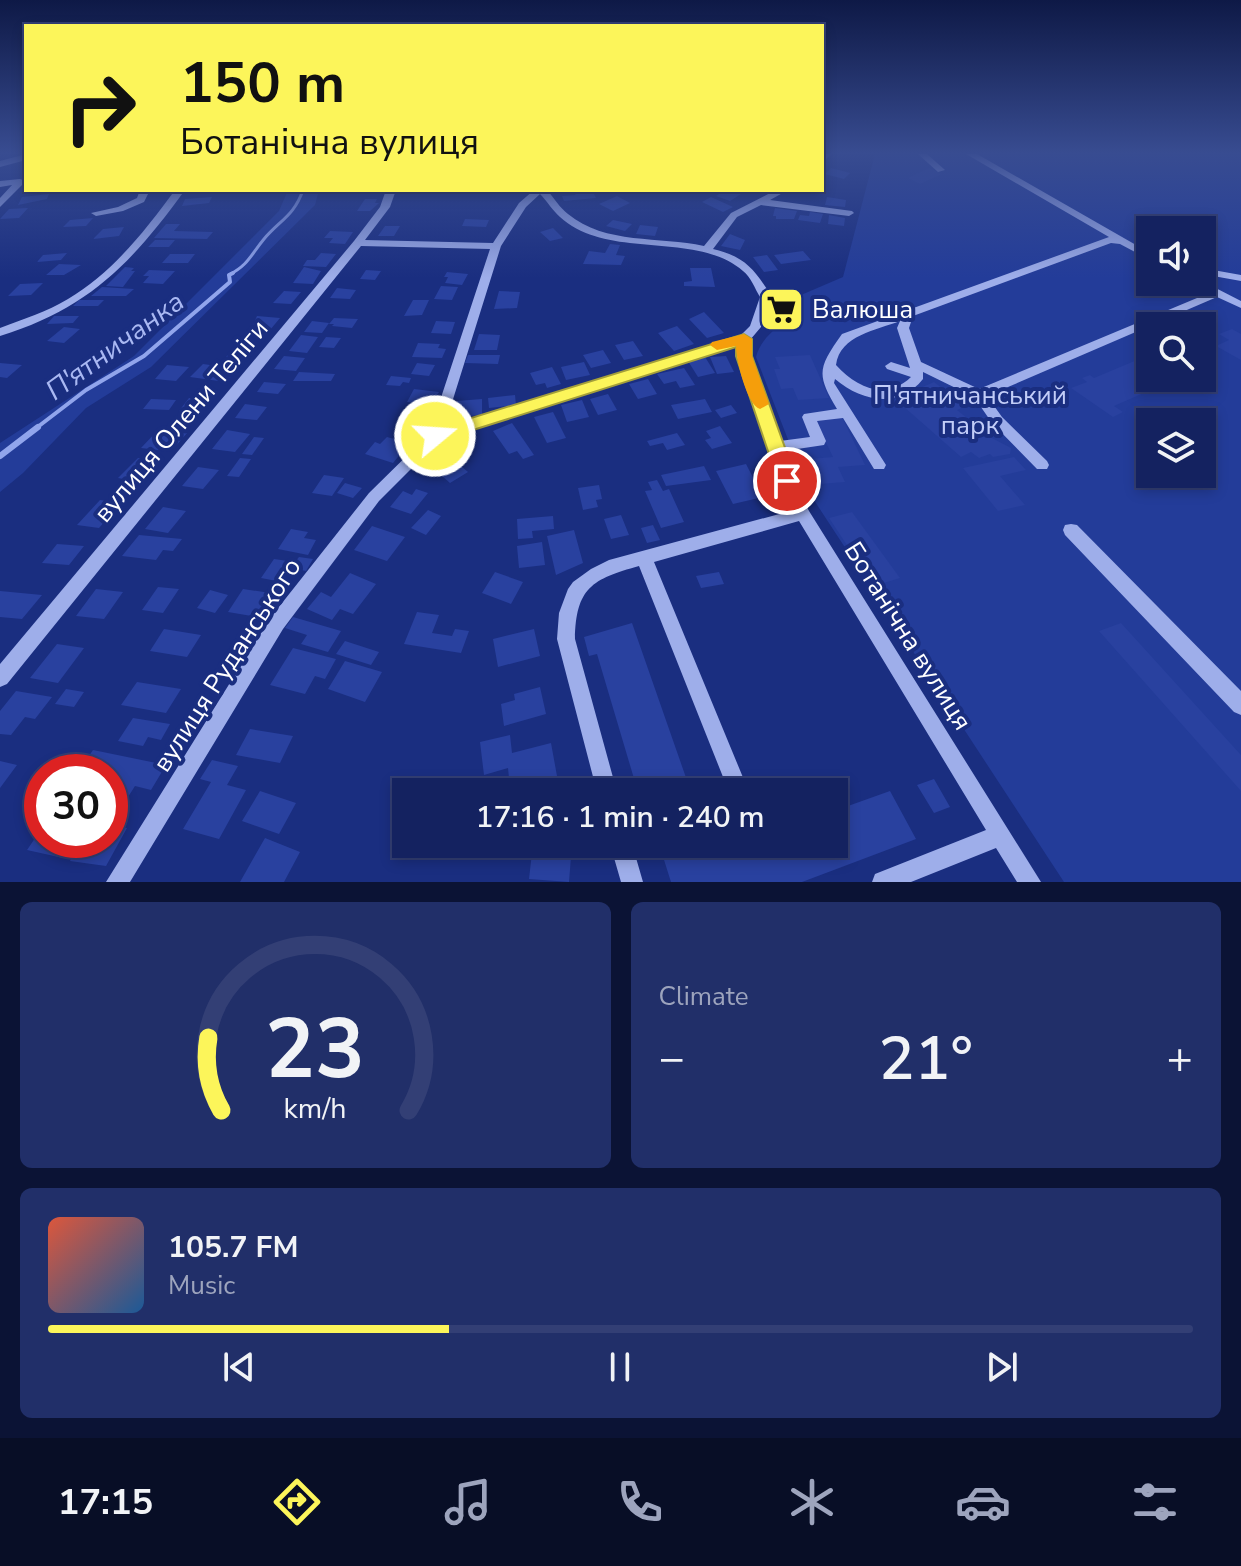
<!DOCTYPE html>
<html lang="en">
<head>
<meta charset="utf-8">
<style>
  body { margin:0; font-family:"Nunito Sans",sans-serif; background:#212f69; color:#f1f3f6; height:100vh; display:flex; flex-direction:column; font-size:30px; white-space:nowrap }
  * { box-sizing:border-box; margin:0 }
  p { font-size:26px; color:#9da4bd }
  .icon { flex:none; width:44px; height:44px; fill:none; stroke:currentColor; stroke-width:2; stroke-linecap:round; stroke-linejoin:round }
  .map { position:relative; height:882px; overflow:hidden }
  .side { display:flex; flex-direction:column; gap:20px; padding:20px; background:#0b1335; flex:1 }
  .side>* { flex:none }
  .hud { position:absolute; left:24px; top:24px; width:800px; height:168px; border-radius:0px; box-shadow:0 4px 12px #0003,0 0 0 2px #333f75; background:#fcf55a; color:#111; overflow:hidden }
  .controls { position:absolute; left:1136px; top:216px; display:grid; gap:16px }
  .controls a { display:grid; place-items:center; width:80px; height:80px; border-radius:0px; background:#142260; box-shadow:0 4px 12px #0003,0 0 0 2px #333f75; font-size:40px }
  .speed { position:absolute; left:24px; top:754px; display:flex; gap:16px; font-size:40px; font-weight:700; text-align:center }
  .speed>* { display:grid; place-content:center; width:104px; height:104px; border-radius:50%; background:#142260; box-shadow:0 4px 12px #0003,0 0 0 2px #333f75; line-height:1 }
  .speed .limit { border:12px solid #d22; background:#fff; color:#111 }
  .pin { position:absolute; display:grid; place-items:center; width:68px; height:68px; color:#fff; margin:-34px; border:4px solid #fff; border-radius:50%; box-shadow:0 2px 8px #0007 }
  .me { position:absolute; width:88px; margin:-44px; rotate:72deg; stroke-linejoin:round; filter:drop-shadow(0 0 6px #0008) }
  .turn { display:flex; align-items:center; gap:28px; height:168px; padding:0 24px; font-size:36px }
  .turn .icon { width:104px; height:104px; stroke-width:2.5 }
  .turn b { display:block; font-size:56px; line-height:68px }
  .big { font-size:60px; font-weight:600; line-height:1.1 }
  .side .widget { flex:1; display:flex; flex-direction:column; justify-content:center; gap:12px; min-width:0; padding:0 28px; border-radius:12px; background:#212f69 }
  .side .dial { align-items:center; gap:0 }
  .dial svg { height:208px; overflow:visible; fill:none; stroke:#333f75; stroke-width:7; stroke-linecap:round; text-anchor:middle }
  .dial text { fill:#f1f3f6; stroke:none }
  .song { display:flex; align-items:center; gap:24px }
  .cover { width:96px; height:96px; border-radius:12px; background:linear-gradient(135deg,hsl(10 70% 55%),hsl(210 70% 35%)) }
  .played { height:8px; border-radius:4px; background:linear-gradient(90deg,#fcf55a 35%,#333f75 35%) }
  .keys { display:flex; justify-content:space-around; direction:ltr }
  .heat { display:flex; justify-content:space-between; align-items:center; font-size:44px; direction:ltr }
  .side .tiles { flex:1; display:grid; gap:20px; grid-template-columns:1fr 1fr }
  .widget:last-child { grid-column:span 2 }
  .trip { position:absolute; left:392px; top:778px; width:456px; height:80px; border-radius:0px; background:#142260; box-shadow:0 4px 12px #0003,0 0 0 2px #333f75; font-weight:600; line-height:80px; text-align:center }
  .menu { display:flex; height:128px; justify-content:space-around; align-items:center; background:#080e26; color:#9da4bd }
  .menu .icon { width:56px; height:56px }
  .menu .current { color:#fcf55a }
  .menu b { font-size:36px; color:#f1f3f6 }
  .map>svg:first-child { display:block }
</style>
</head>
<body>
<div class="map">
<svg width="1241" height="882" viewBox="0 0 1241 882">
  <rect width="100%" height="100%" fill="#1a2e80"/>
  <!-- green -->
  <path fill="#233c99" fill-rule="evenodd" d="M875 154H1241V882H1064L808 491 756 357C763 330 791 325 794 298L843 277ZM1150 230H1202V282H1150ZM1150 326H1202V378H1150ZM1150 422H1202V474H1150Z
    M288 190H319L315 205 151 367 86 408 23 473 0 492V443L134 356 279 211Z"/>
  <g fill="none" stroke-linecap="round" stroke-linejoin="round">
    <!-- stream-far2 -->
    <path stroke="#91a5ec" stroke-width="3" d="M229 275C249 264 250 256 264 239 280 220 294 216 303 190"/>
    <!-- stream-far1 -->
    <path stroke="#91a5ec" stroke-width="4" d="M35 429 86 390 144 356 230 282 229 275 233 273"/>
    <!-- stream -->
    <path stroke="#91a5ec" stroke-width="6" d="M0 456 38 427"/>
  </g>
  <!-- building -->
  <path fill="#29419f" d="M831 168 850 173 844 179 825 174Z
    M929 168 942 174 920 184 908 178Z
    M578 190H592L596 198 564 201 562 196 575 195Z
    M715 190H730L741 194 730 201 716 196 719 194 712 192Z
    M49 194 47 199 18 205 22 197Z
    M617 196 630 203 613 211 599 204Z
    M212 197 209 203 182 206 185 199Z
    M711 197 733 207 723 212 702 202Z
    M827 197 846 200 845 207 825 205Z
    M365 199H377L375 203H379L370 211H357Z
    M28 208 19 218 0 219 9 209Z
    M775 208 797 211 794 219H776V216H773Z
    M810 212 823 214 820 223 798 220 800 215 809 216Z
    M829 215 845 218 844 226 828 224Z
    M93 218 86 226 63 227 70 220Z
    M465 219 489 220 486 227 462 226Z
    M613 220 632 224 625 231 606 226Z
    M166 224H180L174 231 213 232 207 239 154 238Z
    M640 225 658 227 655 236 636 234Z
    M385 226H400L394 236H378Z
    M124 227 119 236 93 239 103 229Z
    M553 228 563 238 550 241 540 232Z
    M330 231 353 232 345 244 329 243 333 238H324Z
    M730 234 745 240 740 250 721 246Z
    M155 240H175L169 247H148Z
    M610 244 620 245 616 255 625 256 621 265 583 264 589 251 605 253Z
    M803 251 811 260 781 264 774 255Z
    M67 253 61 260 37 262 43 255Z
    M321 253 336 254 326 267 303 266 307 260H315Z
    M170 254H195L188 263H162Z
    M767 255 778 270 764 272 753 257Z
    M59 264 81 265 64 275H46Z
    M125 267 134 268 131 271H135L123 287 106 286Z
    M304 267 321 271 313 284 293 283Z
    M690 268H711L715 287 684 286V282L692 281Z
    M149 270 175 271 163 284 143 283 149 276H143Z
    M366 270 381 271 375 280 360 279Z
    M447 272 468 274 462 285 445 283 448 277H444Z
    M43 283 31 295 8 296 20 284Z
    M441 286 458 287 452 300 434 299Z
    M102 287 134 289 126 296H91Z
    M337 288 356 290 350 299 330 298Z
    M284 291 301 292 291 304 273 303Z
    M499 291 520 292 517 308 494 309Z
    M79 300H104L98 306H73Z
    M413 300H429L422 315 404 316Z
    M784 304 790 311 780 321 771 317 779 309 776 305Z
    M704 312 724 333 707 338 689 319Z
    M54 316H79L73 323 47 324Z
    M257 316 280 318 270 330 251 329Z
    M334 318 358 319 352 328 332 326 334 324H329Z
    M312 321 329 323 322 333 304 332Z
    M436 321 455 322 451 334 431 333Z
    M677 326 694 344 674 351 658 333Z
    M64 327 80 329 64 343 47 341Z
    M1232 329 1241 334V360L1216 346 1229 340 1219 334Z
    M479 334 500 335 497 350H474Z
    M301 335 318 337 307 353 289 351Z
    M326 337 341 338 334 348 319 347Z
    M633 341 643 356 624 360 615 345Z
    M418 343 440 344 438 348 446 349 442 358 412 357Z
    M237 345 257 347 247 359 226 357Z
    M603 350 611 363 591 368 583 355Z
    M1144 350 1150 354V378H1178L1114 406 1123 412 1113 417 1071 388 1087 382 1082 378 1090 375 1094 378 1144 357 1137 353Z
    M468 355H500L498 364 465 363Z
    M810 355 829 398 798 400 793 388 781 389 774 369H780L775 357Z
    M284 356 305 358 296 371 274 369Z
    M726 356 734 372 717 374 710 357Z
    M705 357 715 373 698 377 688 361Z
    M584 362 590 375 566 380 561 367Z
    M0 363 22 365 7 378 0 377Z
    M417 363 435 365 429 376 411 374Z
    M203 364 238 369 226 382 190 377Z
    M167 365 189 367 176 381 155 379Z
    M552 367 561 384 547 388 545 383 536 385 530 373Z
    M684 368 695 385 680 388 676 381 664 384 657 374Z
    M299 372 335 374 331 381H293Z
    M391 376 411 378 409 383 403 382 400 386 386 385Z
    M648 379 657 394 638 399 629 384Z
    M264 382 286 384 278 394 257 392Z
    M934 382 966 406 957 410 992 438 1011 448 1010 454 993 457 990 454 979 458 971 452 961 457 895 399Z
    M414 389 439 392 434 401 426 400 424 404 407 402Z
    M198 393 216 394 202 413 179 411 189 398H194Z
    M608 394 617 410 598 415 590 399Z
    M515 395 516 405 489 408 488 398Z
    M151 399 176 400 169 410 143 409Z
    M482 399V415L456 417 457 401Z
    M705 399 712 412 678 419 671 405Z
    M582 400 589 417 567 422 561 405Z
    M245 404 267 407 257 420 235 418Z
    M731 405 737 413 721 418 715 410Z
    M553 412 566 438 547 443 534 417Z
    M842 417 865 465 838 467 845 482 808 485 798 460 833 457 815 420Z
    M512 423 534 455 523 459 517 451 509 454 493 431Z
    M720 426 732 443 712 449 705 440 711 438 706 431Z
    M158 430 187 433 175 447 162 445 158 450 141 448Z
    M227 430 250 434 235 452 212 449Z
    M677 433 685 445 667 450 663 443 650 446 647 441Z
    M254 437 264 438 252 455 242 454Z
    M387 437 398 440 395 443 401 445 397 450 402 452 393 463 365 454 375 442 380 444Z
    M449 456 468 472 450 483 432 467Z
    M1014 457 1026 470 1000 476 1025 505 998 511 963 468Z
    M138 458 153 460 148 466 153 468 139 482 118 478Z
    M240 458 251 459 239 477 227 476Z
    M746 464 763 497 733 504 716 471Z
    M704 466 711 480 666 486 661 475Z
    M198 467 219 470 203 489 182 486Z
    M324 475 344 478 332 496 312 493Z
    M657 480 663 491 669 489 684 522 661 528 645 491 652 490 648 482Z
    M345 483 362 488 353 498 337 493Z
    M599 485 602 499 596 500 598 507 583 510 578 488Z
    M416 489 428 493 411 514 390 507 403 491 412 495Z
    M100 500 121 503 99 528 77 525Z
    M163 507 186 511 168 533 145 529Z
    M428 510 441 516 426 535 411 528Z
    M852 512 900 578 874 586 829 518Z
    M621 515 629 535 611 539 604 519Z
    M553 516 554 529 532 531 533 538 518 539 517 519Z
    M653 525 660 540 647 543 641 528Z
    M372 526 405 537 387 561 354 550Z
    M291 529 308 532 304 538 316 540 308 555 278 549Z
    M574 530 583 563 556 575 547 536Z
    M139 535 182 539 173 551 163 550 156 560 122 556Z
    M542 542 545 565 519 568 517 546Z
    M57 544 84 546 69 565 42 563Z
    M299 557 313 559 306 571 291 568 282 582 261 578 274 559 295 562Z
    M495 572 523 582 511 604 482 593Z
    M719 572 724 584 701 588 696 576Z
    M350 573 376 584 353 614 340 609 332 620 307 609 321 592 331 597Z
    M158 587 179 589 163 613 142 610Z
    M96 589 123 592 104 619 76 616Z
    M243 589 277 594 264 618 228 612Z
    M210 590 228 595 215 613 197 608Z
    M0 591 42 595 22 619 0 617Z
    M417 612 439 615 432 633 452 636 455 629 469 631 461 653 404 644Z
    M293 617 341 631 328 652 301 644 307 635 285 628Z
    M632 623 691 792H638L597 654 589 656 584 637Z
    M1121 623 1241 755V791L1099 631Z
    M164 629 201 635 187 657 150 651Z
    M534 629 540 656 498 667 493 639Z
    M345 641 379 652 371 665 336 654Z
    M57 644 84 648 58 683 30 678Z
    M293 648 336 659 325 679 315 676 305 694 270 685Z
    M345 661 382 672 365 702 328 689Z
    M137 682 181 689 166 713 121 705Z
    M540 687 546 714 504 726 501 704 515 700 514 694Z
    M66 689 84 692 74 707 55 704Z
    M16 691 52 697 35 719 25 717 11 735 0 734V711Z
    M133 718 170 724 161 740 148 737 143 746 118 741Z
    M250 729 293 736 280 763 236 755Z
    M510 735 512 753 551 743 557 776 510 788 508 768 484 775 480 742Z
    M93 750 166 765 151 790 135 786 128 797 110 793V772H78Z
    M212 760 238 766 227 785 246 790 219 839 183 829 211 782 200 779Z
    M0 761 17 765 0 788Z
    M934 779 950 807 934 813 917 785Z
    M260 791 296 803 279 834 242 821Z
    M890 791 916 839 802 882H671L659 844H697L702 859 745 844H834V811Z
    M110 826 127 828 106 866 70 861 82 840H110Z
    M42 828V840H74L63 858 27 850Z
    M265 838 300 852 284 882H240Z
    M533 844H572L569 882 529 879Z"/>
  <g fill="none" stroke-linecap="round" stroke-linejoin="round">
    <!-- minor -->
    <path fill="#9eaeea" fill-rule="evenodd" d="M26 154V160L0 167V161Z
      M831 154 822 163V154Z
      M918 154H927L945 170 938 172Z
      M966 154H977L1150 253V260L1120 244 1111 243 913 316 909 328 921 362 979 389 1209 293 1191 282 1202 281 1241 301V308L1217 297 987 396 1002 417 1047 461 1049 465 1047 469H1037L992 423 974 397 923 372V379C899 409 862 402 835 379L834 383 886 465 884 469H874L843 418 817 421 826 441 824 445 784 451 794 481 809 511 1041 882H1017L996 848 911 882H872L875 874 986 830 799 521 654 562 749 792H729L639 566C592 579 576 588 575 639L617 792H597L557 639 559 613 568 589 573 582 591 569 609 560 794 510C770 461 755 408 738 356V345L440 440 379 501 283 629 130 882H106L271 617 369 493 429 434 490 249 361 246 7 684 0 687V664L354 241 380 207 386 190H396L390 207 365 240 493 243 519 203 534 190H547C554 198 560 208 568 214 605 245 660 236 704 246L731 213 776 190H788L770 200 852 211 854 213 849 216 761 205 737 217 713 249C746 257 754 269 772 297L761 327 750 340V356L780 441 810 437 802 417 804 414 837 409C816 374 818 368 842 334L1109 237ZM540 194C547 201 553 211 560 217 608 261 696 230 743 271 751 277 755 289 760 297L750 326 740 336 444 428 501 246 526 207ZM900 321 897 328 910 368 891 362 885 366 887 369 911 377C886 401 857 388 836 365 840 335 877 330 900 321Z
      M20 179 23 180V184L0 207V198L12 185 0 187V181Z
      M140 190H150L144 202 123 211 96 216 91 213 118 207 137 198Z
      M175 190H185C132 263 88 309 0 336V328C23 319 47 312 68 299 112 273 145 231 175 190Z
      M1202 268 1241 275V281L1202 274Z
      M1071 524 1077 525 1241 691V715L1234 712 1065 535 1063 530 1065 525Z
      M610 844H632L643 882H621Z"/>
  </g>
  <!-- sky -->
  <linearGradient id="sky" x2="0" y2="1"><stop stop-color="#0e1946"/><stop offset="0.55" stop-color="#384c91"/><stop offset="1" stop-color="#384c91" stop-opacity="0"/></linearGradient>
  <rect width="1241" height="278" fill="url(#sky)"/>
  <!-- route -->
  <path fill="#fcf55a" stroke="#a49f3a" stroke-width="2" d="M744 334 752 339V356L797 481 794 486H780L778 481 736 356V347L435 442 426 436 429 431Z"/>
  <!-- slow -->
  <path fill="#f59e0b" d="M744 334 752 339V356L769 404 760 409C747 405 736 360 736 346L717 350 710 345 712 342Z"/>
  <!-- icons -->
  <defs>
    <symbol id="supermarket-square" viewBox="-11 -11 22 22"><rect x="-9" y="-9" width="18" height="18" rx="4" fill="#fcf55a" stroke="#1a2e80"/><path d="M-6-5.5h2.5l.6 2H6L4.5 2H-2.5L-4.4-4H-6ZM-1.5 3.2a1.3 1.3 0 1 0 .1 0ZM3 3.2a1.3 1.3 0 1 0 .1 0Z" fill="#111"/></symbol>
  </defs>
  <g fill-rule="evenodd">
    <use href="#supermarket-square" x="756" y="284" width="51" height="51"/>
  </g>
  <g text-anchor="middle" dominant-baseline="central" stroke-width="8" stroke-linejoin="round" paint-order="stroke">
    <!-- poi labels -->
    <g font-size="26" fill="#fff" stroke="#1a2e80" text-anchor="start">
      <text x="812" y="309">Валюша</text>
    </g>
    <!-- park labels -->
    <g font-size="26" fill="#c2cdf8" stroke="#1a2e80">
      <text x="970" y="395">П'ятничанський<tspan x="970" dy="30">парк</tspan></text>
    </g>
    <!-- street labels -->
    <g font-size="26" fill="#fff" stroke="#1a2e80">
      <text transform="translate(181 421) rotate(-50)">вулиця Олени Теліги</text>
      <text transform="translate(908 636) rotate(58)">Ботанічна вулиця</text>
      <text transform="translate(227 665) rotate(-57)">вулиця Руданського</text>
    </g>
    <!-- water labels -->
    <g font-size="28" font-style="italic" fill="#a9b8f2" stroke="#1a2e80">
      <text transform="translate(115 346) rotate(-36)">П'ятничанка</text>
    </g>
  </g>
</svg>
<div class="controls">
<a><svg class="icon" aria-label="sound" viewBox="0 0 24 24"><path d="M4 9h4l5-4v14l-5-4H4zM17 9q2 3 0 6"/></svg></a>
<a><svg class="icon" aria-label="search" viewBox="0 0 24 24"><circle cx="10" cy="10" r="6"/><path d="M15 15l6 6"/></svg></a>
<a><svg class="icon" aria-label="layers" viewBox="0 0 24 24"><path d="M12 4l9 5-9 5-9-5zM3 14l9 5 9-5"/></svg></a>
</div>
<div class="speed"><div class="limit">30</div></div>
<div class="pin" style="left:787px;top:481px;background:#d93025"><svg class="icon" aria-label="arrive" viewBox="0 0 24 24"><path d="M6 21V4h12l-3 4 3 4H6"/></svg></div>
<svg class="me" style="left:435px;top:436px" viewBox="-20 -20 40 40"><circle r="17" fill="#fcf55a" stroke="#fff" stroke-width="3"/><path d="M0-11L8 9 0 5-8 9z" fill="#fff"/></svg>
<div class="trip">17:16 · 1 min · 240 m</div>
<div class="hud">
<div class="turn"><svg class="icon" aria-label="right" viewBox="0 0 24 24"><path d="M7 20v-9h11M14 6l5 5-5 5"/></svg><div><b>150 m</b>Ботанічна вулиця</div></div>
</div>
</div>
<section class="side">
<div class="tiles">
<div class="widget dial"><svg viewBox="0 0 100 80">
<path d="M14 69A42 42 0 1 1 86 69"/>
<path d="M14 69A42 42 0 0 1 9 41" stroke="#fcf55a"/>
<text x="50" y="56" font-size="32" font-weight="700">23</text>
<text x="50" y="72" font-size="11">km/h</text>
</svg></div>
<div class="widget"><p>Climate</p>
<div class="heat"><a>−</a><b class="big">21°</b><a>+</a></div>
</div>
<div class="widget">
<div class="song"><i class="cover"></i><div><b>105.7 FM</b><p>Music</p></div></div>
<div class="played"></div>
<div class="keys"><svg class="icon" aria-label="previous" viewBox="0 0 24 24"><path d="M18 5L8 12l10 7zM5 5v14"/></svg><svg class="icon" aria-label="pause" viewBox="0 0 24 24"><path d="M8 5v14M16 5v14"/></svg><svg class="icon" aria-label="next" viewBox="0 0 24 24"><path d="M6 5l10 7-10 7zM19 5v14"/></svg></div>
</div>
</div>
</section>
<nav class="menu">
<b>17:15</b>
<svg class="icon current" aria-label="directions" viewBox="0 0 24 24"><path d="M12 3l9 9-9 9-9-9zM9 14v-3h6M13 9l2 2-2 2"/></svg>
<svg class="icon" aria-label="music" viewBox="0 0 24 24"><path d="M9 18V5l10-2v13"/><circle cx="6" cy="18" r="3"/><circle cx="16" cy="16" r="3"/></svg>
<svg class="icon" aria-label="phone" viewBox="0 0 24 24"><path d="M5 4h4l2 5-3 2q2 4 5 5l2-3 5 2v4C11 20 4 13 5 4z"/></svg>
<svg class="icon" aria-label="climate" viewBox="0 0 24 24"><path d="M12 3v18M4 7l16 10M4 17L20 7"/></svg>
<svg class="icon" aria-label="car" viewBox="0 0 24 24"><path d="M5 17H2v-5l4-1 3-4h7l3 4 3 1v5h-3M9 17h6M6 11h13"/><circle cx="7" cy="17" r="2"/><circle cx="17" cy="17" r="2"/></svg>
<svg class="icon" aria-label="filters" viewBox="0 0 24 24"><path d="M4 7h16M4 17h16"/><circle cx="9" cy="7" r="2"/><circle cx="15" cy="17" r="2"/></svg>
</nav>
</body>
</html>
